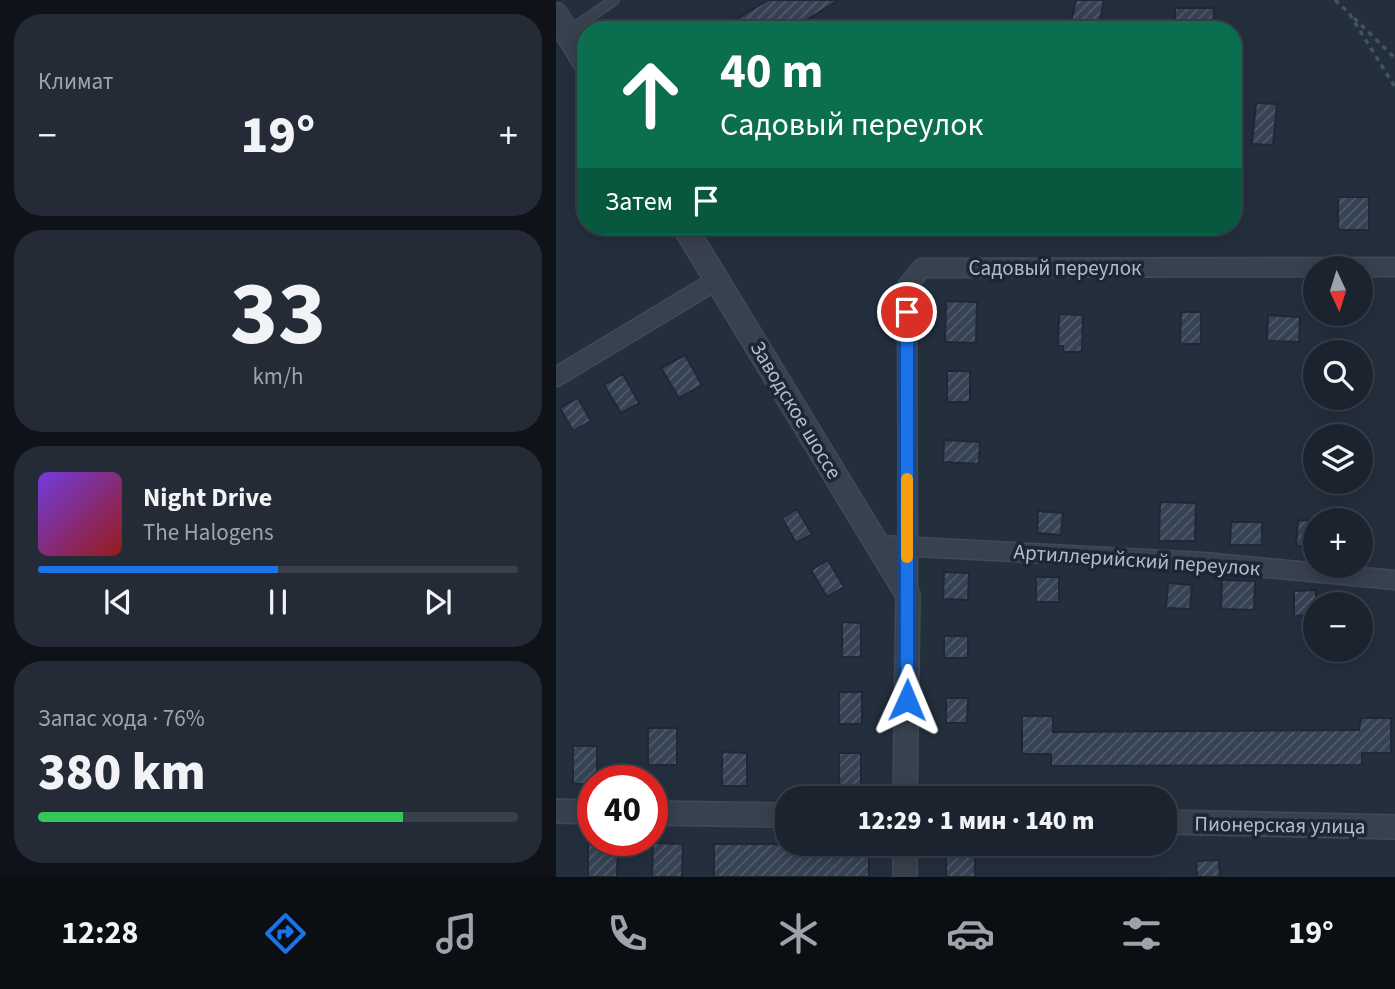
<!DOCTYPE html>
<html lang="ru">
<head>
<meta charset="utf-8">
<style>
  body { margin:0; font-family:"Source Sans 3",sans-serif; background:#242b36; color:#f1f3f6; height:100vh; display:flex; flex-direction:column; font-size:26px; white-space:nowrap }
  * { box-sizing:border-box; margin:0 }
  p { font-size:23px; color:#a0a4aa }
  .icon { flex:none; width:38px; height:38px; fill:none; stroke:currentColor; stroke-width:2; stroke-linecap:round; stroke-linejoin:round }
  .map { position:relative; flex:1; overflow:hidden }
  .drawer { display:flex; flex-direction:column; gap:14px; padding:14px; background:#0f1319; width:556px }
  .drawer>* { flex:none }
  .banner { position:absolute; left:21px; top:21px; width:665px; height:214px; border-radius:28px; box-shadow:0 4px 18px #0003,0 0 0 2px #39404a; background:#0b6e4f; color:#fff; overflow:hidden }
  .needle { width:46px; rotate:176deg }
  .fabs { position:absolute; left:747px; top:256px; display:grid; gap:14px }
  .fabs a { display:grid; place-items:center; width:70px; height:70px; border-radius:50%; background:#1b232e; box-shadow:0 4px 18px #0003,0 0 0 2px #39404a; font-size:35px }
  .speed { position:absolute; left:21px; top:765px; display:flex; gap:14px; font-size:35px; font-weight:700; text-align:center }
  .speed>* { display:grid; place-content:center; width:91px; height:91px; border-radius:50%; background:#1b232e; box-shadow:0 4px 18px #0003,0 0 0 2px #39404a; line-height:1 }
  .speed .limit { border:10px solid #d22; background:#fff; color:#111 }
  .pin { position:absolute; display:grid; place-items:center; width:60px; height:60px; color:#fff; margin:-30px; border:4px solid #fff; border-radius:50%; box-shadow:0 2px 7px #0007 }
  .me { position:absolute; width:77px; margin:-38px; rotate:1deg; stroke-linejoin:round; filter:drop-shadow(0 0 5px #0008) }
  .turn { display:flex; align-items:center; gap:24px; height:147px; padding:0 28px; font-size:32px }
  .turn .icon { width:91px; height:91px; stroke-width:2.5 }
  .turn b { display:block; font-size:49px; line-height:60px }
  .then { display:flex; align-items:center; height:66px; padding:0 28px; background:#0003; gap:14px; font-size:26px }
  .big { font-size:52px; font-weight:800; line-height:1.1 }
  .drawer .widget { flex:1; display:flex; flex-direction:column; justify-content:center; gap:10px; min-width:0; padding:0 24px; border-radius:28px; background:#242b36 }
  .drawer .dial { align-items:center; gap:0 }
  .dial b { font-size:91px; line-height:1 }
  .song { display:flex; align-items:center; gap:21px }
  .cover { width:84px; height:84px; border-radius:10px; background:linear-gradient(135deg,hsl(260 70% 55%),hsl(0 70% 35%)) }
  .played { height:7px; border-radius:4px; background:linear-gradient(90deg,#1a73e8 50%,#39404a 50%) }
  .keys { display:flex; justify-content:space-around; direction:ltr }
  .heat { display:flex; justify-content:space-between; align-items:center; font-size:38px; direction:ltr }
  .charge { height:10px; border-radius:5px; background:linear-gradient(90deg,#34c759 76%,#39404a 0) }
  .trip { position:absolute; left:219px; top:786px; width:402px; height:70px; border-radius:28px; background:#1b232e; box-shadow:0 4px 18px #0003,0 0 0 2px #39404a; font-weight:800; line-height:70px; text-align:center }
  .dock { display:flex; height:112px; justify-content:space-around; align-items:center; background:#0b0e12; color:#a0a4aa }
  .dock .icon { width:49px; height:49px }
  .dock .on { color:#1a73e8 }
  .dock b { font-size:32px; color:#f1f3f6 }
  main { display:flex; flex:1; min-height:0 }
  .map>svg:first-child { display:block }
</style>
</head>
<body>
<main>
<section class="drawer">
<div class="widget"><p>Климат</p>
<div class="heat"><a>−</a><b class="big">19°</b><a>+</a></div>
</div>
<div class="widget dial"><b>33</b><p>km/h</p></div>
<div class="widget">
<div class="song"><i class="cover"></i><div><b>Night Drive</b><p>The Halogens</p></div></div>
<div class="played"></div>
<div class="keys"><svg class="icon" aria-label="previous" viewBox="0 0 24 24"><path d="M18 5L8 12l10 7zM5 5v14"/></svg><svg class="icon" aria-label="pause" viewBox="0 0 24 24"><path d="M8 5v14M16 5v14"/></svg><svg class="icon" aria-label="next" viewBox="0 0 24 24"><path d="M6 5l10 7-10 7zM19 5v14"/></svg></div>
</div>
<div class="widget"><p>Запас хода · 76%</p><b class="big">380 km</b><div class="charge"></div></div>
</section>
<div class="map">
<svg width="839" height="877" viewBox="0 0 839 877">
  <defs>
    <pattern id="building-hatch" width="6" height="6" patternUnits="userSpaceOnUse" patternTransform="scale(1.75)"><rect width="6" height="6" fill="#364354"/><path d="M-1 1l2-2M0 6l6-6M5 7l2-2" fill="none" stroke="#515c6b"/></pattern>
  </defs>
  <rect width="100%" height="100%" fill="#242f3e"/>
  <!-- building -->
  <path fill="url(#building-hatch)" stroke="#1f2835" stroke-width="2" d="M212 0H283L234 30H163Z
    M520 0H548L542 30H513Z
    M619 8H658L657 30H619Z
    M700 103 721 104 717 145 696 144Z
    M782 197H813V230H782Z
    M390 301 421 302 420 343 389 342Z
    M625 312H645V344H624Z
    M503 314 527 315 526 352H507V346H502Z
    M712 315 744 317 743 342 711 341Z
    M129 355 146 385 123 398 105 368Z
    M391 371H414V402H391Z
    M67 374 83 403 65 413 48 385Z
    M22 398 35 421 17 431 4 408Z
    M388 440 424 442 423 464 387 462Z
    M604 502 640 503 639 541H603Z
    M241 509 256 534 240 543 226 518Z
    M482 511 507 513 505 535 481 533Z
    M742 520 760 521V547L740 546Z
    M675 522H706V545H674Z
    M272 560 288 587 271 597 255 570Z
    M388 572 413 573 412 600 387 599Z
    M480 577H503V602H480Z
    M666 580 699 581 698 610 665 609Z
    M612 583 636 585 634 609 610 608Z
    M760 590V615L738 616V591Z
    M286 622 305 623V657H286Z
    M388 636H412V658H388Z
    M283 692H306V724H283Z
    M390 698H412L411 723H390Z
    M466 716H497V732L803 730 805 718H835V753H806V765L495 766V754H466Z
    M92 728H121V765H92Z
    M17 746H41V780H37V784H17Z
    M166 752 191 753V786H166Z
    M283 753H305V786H283Z
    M32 842H62L61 877H32Z
    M97 843 127 844 126 877H96Z
    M158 844H313V877H158Z
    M390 850 419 851V877H390Z
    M663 860 664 877H641L640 861Z"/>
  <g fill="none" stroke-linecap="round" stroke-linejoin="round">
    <defs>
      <path id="service" d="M12 32 58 0"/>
      <path id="minor" d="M0 377 161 280
        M323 545 647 562 839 580
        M352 595 351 286 366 268 839 267"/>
      <path id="tertiary" d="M0 15 30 64
        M128 226 352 595 349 798
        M0 811 37 812
        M96 813 231 815
        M609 822 839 827
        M349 877V844"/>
    </defs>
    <!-- service casing -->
    <use href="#service" stroke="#414a57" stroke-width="12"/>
    <!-- minor casing -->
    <use href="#minor" stroke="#414a57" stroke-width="21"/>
    <!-- tertiary casing -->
    <use href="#tertiary" stroke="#414a57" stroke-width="26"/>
    <!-- path -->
    <path stroke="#3f5557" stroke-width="3.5" stroke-dasharray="5 5" stroke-linecap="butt" d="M779 0 793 13 839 87
      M798 18 839 58"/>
    <!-- service -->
    <use href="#service" stroke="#38414e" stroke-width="9"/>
    <!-- minor -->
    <use href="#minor" stroke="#38414e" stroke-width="18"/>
    <!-- tertiary -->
    <use href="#tertiary" stroke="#38414e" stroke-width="23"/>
  </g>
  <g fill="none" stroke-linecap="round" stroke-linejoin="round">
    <defs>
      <path id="route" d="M351 312V700"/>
    </defs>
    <!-- route casing -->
    <use href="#route" stroke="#114b97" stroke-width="18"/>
    <!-- route -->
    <use href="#route" stroke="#1a73e8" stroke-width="12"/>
    <!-- slow -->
    <path stroke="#f59e0b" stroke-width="12" d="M351 479V557"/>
  </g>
  <g text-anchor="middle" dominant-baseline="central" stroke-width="7" stroke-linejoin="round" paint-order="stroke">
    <!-- street labels -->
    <g font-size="21" fill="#b4bcc9" stroke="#1d2633">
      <text x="499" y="268">Садовый переулок</text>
      <text transform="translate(240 410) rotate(59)">Заводское шоссе</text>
      <text transform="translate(581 560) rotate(4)">Артиллерийский переулок</text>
      <text transform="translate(724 825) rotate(1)">Пионерская улица</text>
    </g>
  </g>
</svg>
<div class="fabs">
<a><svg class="needle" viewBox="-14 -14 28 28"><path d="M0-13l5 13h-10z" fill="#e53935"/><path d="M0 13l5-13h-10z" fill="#a0a4aa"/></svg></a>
<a><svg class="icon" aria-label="search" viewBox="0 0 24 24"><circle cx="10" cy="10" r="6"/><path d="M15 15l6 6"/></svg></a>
<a><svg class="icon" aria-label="layers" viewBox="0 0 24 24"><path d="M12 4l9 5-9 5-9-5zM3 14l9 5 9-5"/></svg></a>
<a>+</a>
<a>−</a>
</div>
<div class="speed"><div class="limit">40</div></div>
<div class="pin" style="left:351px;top:312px;background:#d93025"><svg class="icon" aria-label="arrive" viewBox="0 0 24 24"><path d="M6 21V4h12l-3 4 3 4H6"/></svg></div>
<svg class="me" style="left:351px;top:700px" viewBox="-20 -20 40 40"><path d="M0-17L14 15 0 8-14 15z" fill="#1a73e8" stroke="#fff" stroke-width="4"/></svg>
<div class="trip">12:29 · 1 мин · 140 m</div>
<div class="banner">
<div class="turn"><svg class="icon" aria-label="ahead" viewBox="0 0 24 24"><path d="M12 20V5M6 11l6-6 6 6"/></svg><div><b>40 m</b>Садовый переулок</div></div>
<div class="then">Затем<svg class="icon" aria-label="arrive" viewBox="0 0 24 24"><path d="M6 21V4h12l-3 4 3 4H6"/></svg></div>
</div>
</div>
</main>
<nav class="dock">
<b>12:28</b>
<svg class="icon on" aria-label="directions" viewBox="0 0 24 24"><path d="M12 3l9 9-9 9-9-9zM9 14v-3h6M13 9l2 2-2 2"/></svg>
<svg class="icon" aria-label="music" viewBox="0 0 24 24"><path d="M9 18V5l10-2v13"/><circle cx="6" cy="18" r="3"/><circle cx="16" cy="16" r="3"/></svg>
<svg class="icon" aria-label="phone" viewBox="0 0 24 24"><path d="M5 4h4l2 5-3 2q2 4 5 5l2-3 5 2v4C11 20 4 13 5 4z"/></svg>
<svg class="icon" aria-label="climate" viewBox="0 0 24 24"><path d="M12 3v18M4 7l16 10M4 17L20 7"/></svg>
<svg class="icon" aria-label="car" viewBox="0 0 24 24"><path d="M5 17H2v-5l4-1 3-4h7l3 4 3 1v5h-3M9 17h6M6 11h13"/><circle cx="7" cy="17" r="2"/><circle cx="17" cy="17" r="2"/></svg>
<svg class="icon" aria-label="filters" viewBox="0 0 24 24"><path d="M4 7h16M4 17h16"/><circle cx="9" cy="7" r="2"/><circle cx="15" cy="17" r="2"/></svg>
<b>19°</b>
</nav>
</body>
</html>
